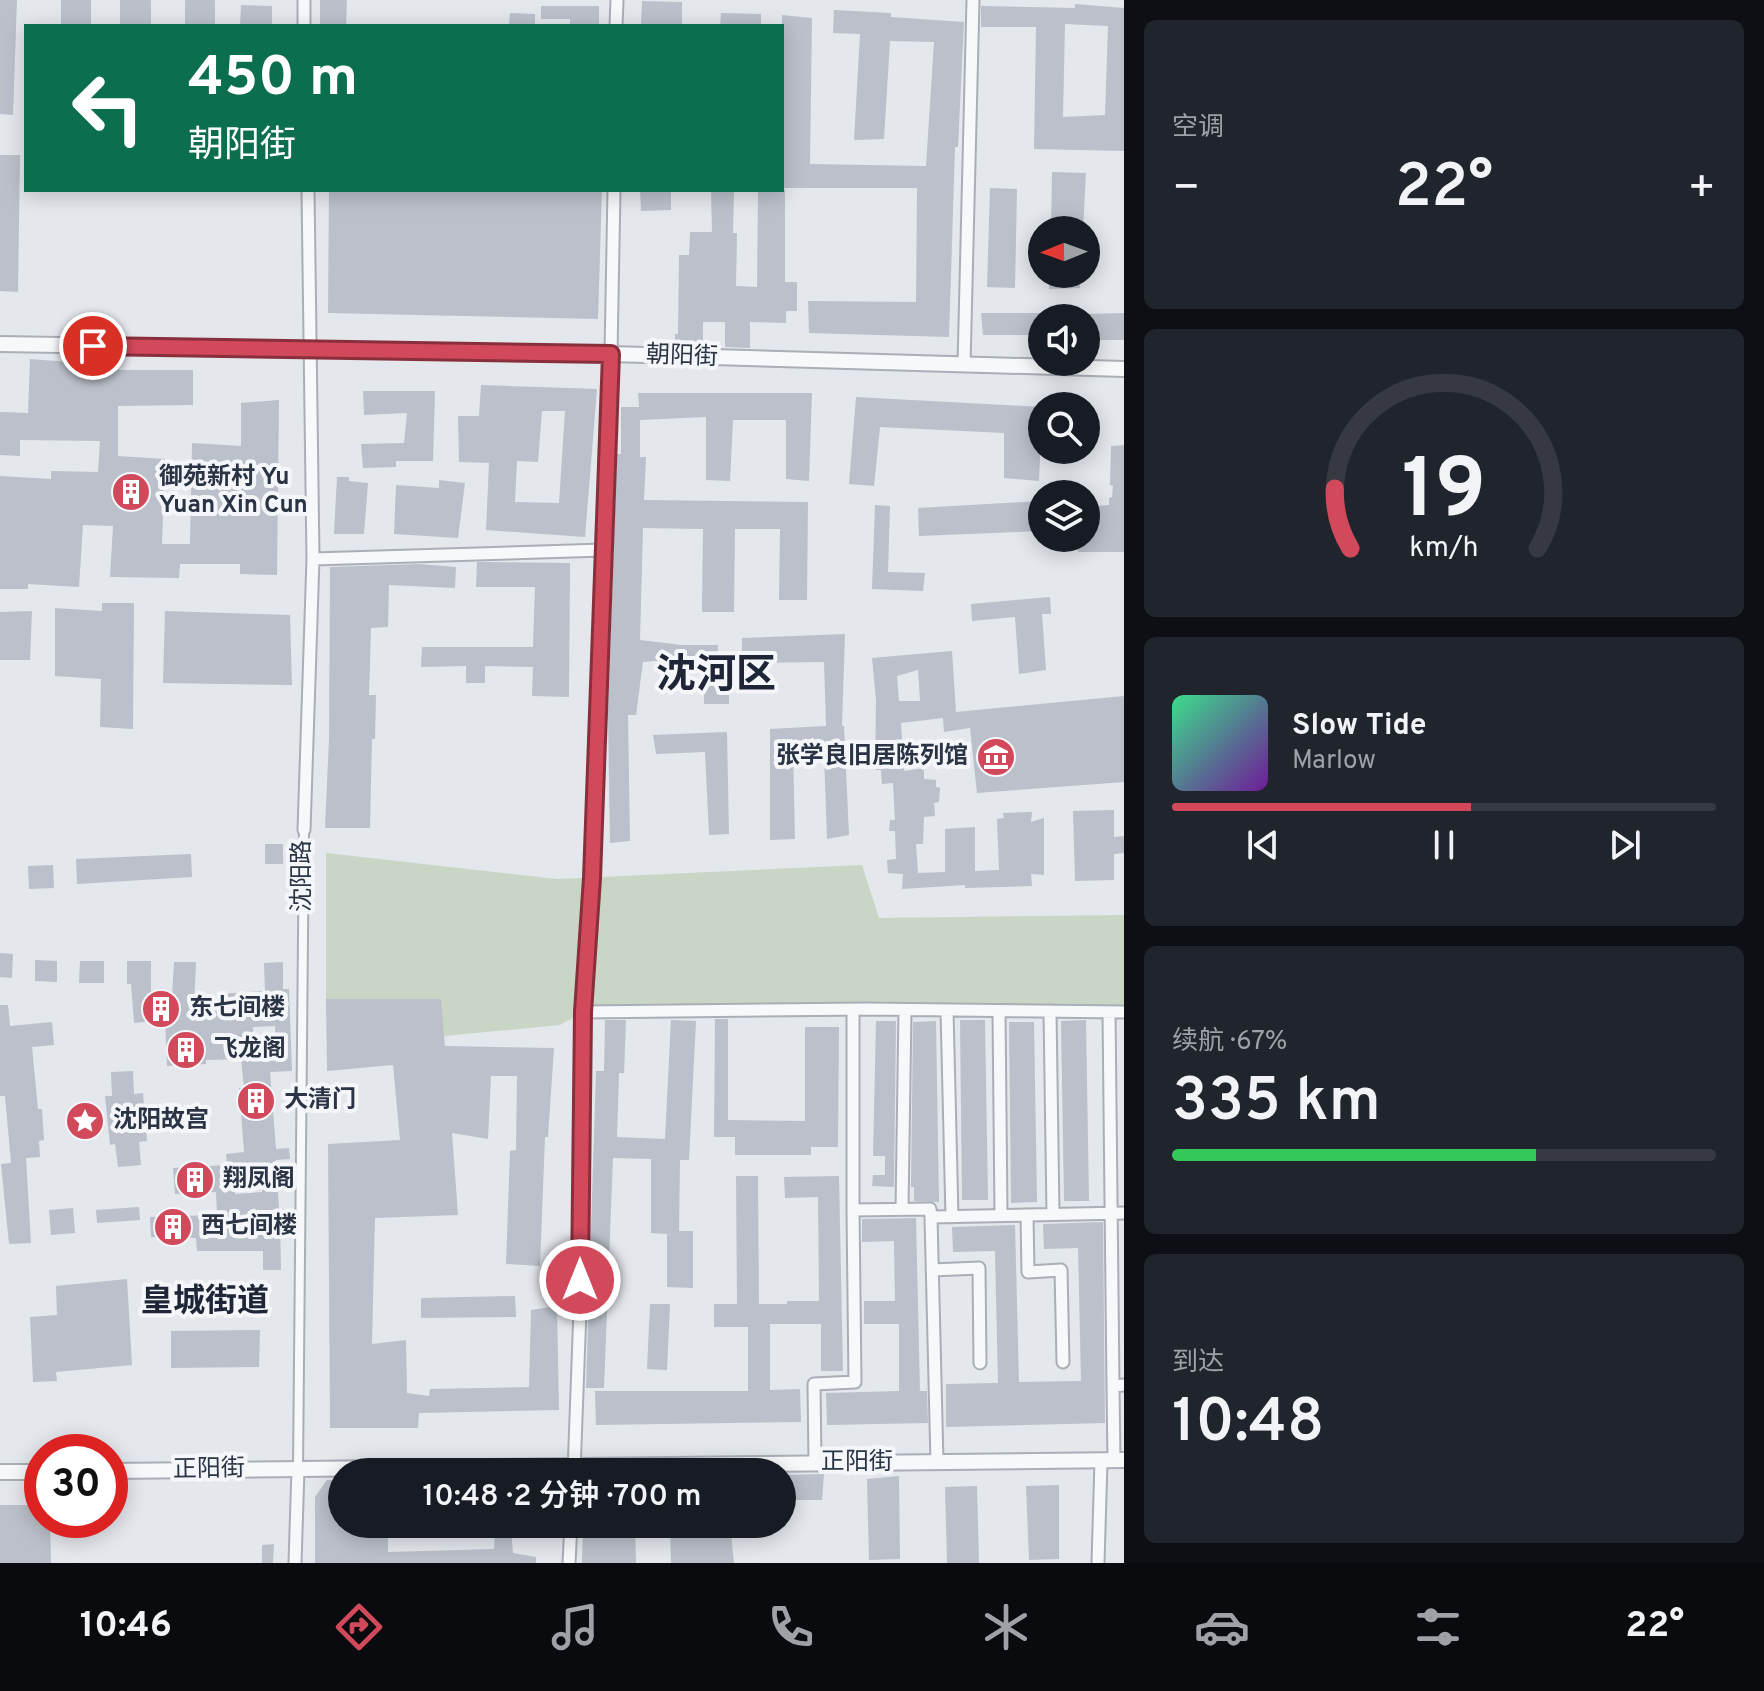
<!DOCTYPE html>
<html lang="zh">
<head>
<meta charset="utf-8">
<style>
  body { margin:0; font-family:Overpass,"Noto Sans SC",sans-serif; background:#20242c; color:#f1f3f6; height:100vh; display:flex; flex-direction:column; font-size:30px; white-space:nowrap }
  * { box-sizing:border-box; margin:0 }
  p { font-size:26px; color:#9ea1a6 }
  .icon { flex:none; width:44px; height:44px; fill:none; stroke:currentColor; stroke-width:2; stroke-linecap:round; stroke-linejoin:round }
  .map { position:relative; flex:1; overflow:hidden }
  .sheet { display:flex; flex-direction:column; gap:20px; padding:20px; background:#0d0f14; width:640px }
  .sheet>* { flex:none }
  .top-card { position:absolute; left:24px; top:24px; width:760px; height:168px; border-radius:0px; box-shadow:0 4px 20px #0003; background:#0b6e4f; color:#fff; overflow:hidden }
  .needle { width:52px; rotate:269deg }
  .buttons { position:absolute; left:1028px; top:216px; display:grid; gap:16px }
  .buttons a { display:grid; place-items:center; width:72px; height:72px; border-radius:50%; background:#171b24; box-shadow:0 4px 20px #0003; font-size:40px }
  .speed { position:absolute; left:24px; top:1434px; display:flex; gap:16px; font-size:40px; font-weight:700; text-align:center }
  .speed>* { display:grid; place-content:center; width:104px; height:104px; border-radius:50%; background:#171b24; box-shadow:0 4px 20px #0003; line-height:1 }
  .speed .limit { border:12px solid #d22; background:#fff; color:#111 }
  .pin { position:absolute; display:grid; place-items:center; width:68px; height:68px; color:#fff; margin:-34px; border:4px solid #fff; border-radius:50%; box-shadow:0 2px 8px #0007 }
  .me { position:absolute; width:88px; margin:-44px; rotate:0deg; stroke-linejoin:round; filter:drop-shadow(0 0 6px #0008) }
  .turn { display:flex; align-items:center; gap:28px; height:168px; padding:0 32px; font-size:36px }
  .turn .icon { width:104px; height:104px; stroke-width:2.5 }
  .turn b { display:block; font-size:56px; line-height:68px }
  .big { font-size:60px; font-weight:600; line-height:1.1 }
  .sheet .widget { flex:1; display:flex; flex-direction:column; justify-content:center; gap:12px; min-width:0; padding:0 28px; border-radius:12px; background:#20242c }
  .sheet .dial { align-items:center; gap:0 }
  .dial svg { height:208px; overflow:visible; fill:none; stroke:#363941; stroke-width:7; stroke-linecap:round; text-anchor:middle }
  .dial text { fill:#f1f3f6; stroke:none }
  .song { display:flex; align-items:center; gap:24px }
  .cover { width:96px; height:96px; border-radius:12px; background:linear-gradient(135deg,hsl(150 70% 55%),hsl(280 70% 35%)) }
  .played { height:8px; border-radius:4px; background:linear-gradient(90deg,#d1495b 55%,#363941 55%) }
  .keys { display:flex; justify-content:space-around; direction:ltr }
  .heat { display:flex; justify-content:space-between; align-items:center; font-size:44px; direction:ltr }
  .charge { height:12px; border-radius:6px; background:linear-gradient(90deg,#34c759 67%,#363941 0) }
  .trip { position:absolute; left:328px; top:1458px; width:468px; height:80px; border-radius:40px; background:#171b24; box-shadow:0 4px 20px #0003; font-weight:600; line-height:80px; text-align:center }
  .dock { display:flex; height:128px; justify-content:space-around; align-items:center; background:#090b0e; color:#9ea1a6 }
  .dock .icon { width:56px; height:56px }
  .dock .on { color:#d1495b }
  .dock b { font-size:36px; color:#f1f3f6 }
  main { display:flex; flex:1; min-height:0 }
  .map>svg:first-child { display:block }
</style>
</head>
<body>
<main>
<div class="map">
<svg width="1124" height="1563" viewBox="0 0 1124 1563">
  <rect width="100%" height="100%" fill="#e4e7ec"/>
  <!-- green -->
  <path fill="#c9d6c5" d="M326 853 557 879 862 865 879 918 1124 915V1012H583L560 1025 444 1036 440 999H326Z"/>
  <!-- building -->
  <path fill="#bbc0ca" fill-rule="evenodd" d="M0 0H17L13 115 0 114Z
    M61 0H91V26H61Z
    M120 0H151V26H120Z
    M185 0H215V26H185Z
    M320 0H347L346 26H320Z
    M642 1 682 2V26H641Z
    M1075 4 1124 8V151L1034 149 1036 27H981V6L1075 8ZM1065 24 1108 26 1105 115 1063 117Z
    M241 5 272 6V26H240Z
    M541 6H599V26H570V19H541Z
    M834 10 891 13V17L964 22 958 147H955L949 337 809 333 808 301 916 302 917 188H782V15L812 18 810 164 926 166 934 42 890 41 884 139 854 140 860 34 833 33Z
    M510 13 535 14V26H509Z
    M721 13 761 14V26H720Z
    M0 155H20L18 292 0 291Z
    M1052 172 1086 173 1083 230H1051Z
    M990 188 1017 189 1015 288 987 287Z
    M329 190H602L598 319 328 313Z
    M640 190H671V210L641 211Z
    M711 190H734L733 233H737L736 286 757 287 758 190H785V282H797V311H786V323L750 322V348L725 347V322H703V347L675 346V334H678L679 255H689L690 232H712Z
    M1050 274H1081L1080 288 1049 289Z
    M981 313H1042V335H983Z
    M1124 313V340H1086V314Z
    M30 359 82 363 84 370H193V405L118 406V456L165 459 162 544H190L192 443 241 446V403L279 400 277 575 240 574V564H180L179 578 110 577 113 526 83 525 79 587 28 584V589H0V476L51 479V471L98 472 100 441 20 440V456L0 455V412L28 413Z
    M481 385 597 389 585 537 486 530 489 463 459 462 458 416H479ZM542 411H565L559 503 515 502 517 461 538 462Z
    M363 391H435L433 461H396V467L363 468 361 444 404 443 407 413 364 415Z
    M638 393H812L809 481 786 479V420H733L730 481 706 480V417L640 420V457H646L644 500 808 502 807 600H779L780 529H735L734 612H702L703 529 643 528 640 640 682 645H718V659H729V704H704V663H688V658L643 662 636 715H628L630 841 610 843 608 714 617 454H621V407H639Z
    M856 397 1042 407 1039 481 1004 478V433L880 427 874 486 849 484Z
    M1124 445V552H1078L1079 538H1086V507L1109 505V498L1112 497 1113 486 1110 485 1111 446Z
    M337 477H349V481L368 483 364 534H334Z
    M439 480 465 483 458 538 394 534 396 485 439 488Z
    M1042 501V531L919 536 918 508Z
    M875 505 890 506 888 572 925 573 923 591 872 589Z
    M477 562 570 563 569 697 532 696 533 667 485 666V683H466V666L421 667 422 647H533L535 587H476Z
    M419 564 456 567 455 588 389 585 388 627 371 628 369 695H376L375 739H372L370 828H325L329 739 330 567Z
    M1050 597 1051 614H1042L1046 670 1019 674 1015 617 972 621 971 604Z
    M102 603H134L133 729 100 727 101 679 55 676V608L102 611Z
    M32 611 30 660H0V612Z
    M165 611 290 615 292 685 163 683Z
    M845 634 842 726H844L849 835 827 839 824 755 793 752 795 839 770 840V729L826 726 824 662 742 663V638Z
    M952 651 956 712 1124 696V782L977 793 970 728 944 732 943 718 901 723 904 771 924 768V779L936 780V787L940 788 939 802 934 803 935 816 924 817 923 844H916L918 873 945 872V829L975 827V871L999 870 997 819 1004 818 1003 813 1032 812 1031 822 1044 818V875L1031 874 1032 886 965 888V885L902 889 903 874 888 873 887 860 896 859 895 831H889L890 820H895L893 783 882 784 881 770H875L876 700 872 658ZM918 670 920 701H899L897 676Z
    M727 732 729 834 709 835 705 752 656 754 653 735Z
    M1114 810V837L1124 836V853L1114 854V880L1075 881 1073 811Z
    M265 844H283V864H265Z
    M191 854 192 877 77 884 76 859Z
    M53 865 54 888 29 889 28 866Z
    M0 953 13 954 12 978 0 977Z
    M35 960 57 961V982L35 981Z
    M80 961H104V983H79Z
    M127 961H151V999L172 997 174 962H196L194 1007 220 1006 219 994 265 991 264 963 283 962V989H289L292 1071 270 1072 276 1149 289 1148 290 1159 276 1160 279 1209H285L286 1222 280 1223 281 1270H263V1251H197L196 1238 151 1237 150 1217 217 1215 216 1192 175 1194 173 1168 227 1165 226 1154 244 1152 239 1088H244L241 1059 206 1060V1064L167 1066 165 1020 134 1023 131 984H127ZM275 1026 276 1053 254 1054 253 1027ZM261 1170 262 1192 235 1194 234 1173Z
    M326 999H441L445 1046 554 1048 548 1137H545L540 1266 506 1264 510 1151 516 1150 517 1076H491L488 1139 452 1133 458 1215 375 1218 372 1344 406 1340 407 1393 429 1396 430 1389 529 1387 531 1310 557 1306 559 1410 419 1413 418 1428H330L328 1144 400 1140 393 1065 327 1071Z
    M0 1005H8L10 1026 52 1022 54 1045 32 1047 38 1109H42L44 1140 39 1141 40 1157 26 1158 31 1243 9 1244 1 1164 11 1163 5 1096H0Z
    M715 1019H728V1120L805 1121V1027H839L838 1147H811V1155H735V1137H714Z
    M605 1020H626L624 1073H619L617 1137 665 1139 671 1020 696 1021 689 1160H680L679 1231H693V1288L667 1287V1234L651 1233V1159L613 1158 604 1388H586L596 1071H604Z
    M960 1020H985L988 1200H962Z
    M1086 1020 1089 1201H1064L1061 1021Z
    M876 1021H896L894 1187 872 1186 873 1175H885V1156H873Z
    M936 1021 939 1202 914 1201V1187H911L913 1022Z
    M1009 1022H1034L1037 1202 1011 1203Z
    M133 1071 134 1094 143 1093 147 1141 139 1142 141 1165 118 1167 115 1144 110 1145 105 1096H112L111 1072Z
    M736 1176H758L759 1304H787V1301H819L818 1197 785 1198 784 1177 839 1176 843 1371H821V1324H770V1390L800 1389 801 1422 596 1425 595 1391H748V1327H714V1304H737Z
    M139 1207 140 1220 97 1223 96 1210Z
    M73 1208 75 1233 51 1235 49 1210Z
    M916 1218 920 1391H927L928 1423 827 1425 826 1393 899 1391V1324H864V1301H895L894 1241 862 1242V1219Z
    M1103 1222 1105 1423 946 1427V1384L998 1383 995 1251 953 1252 952 1227 1015 1225 1019 1382 1081 1381 1078 1248 1044 1249 1043 1224Z
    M127 1279 132 1365 56 1372 57 1381 33 1382 30 1317 57 1315 56 1286Z
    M515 1296 516 1317 421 1318V1298Z
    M650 1304H670L667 1370 647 1369Z
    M260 1330 259 1367 171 1368V1331Z
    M824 1474 822 1500H782V1475Z
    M899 1476 900 1559 869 1560 867 1479Z
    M327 1480H342V1524H388V1552L494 1549 495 1528 511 1530 513 1553 536 1557V1563H315V1497Z
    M1059 1485V1559L1029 1560 1026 1486Z
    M977 1486 979 1563H947L945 1487Z
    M0 1505H42V1520H50L51 1563H0Z
    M583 1524H635L636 1563H582Z
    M670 1524H730L734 1563H671Z
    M274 1544 273 1563H262V1545Z"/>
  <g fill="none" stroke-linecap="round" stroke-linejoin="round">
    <defs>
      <path id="pedestrian" d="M298 1469 304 830"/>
      <path id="minor" d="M304 0V26
        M616 26 617 0
        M964 365 973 0
        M313 559 603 550
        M304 830 313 559 308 190
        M853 1010V1210L930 1209 931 1217
        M947 1010 952 1217
        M999 1011 1001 1215
        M1050 1011 1053 1214
        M583 1012 867 1009 1124 1012
        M1109 1012 1113 1386
        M902 1209 905 1010
        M1027 1215 1028 1272 1061 1270 1063 1362
        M932 1270 979 1268 980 1363
        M1114 1461 1113 1386 1124 1385
        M937 1462 931 1217 1124 1213
        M815 1463 814 1384 855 1382 853 1210
        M574 1472 580 1310 583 1012 592 878 611 354 614 190
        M295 1563 298 1469
        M569 1563 571 1524
        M1098 1563 1101 1461"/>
      <path id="tertiary" d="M0 344 611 354 1124 369
        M110 1471 1124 1460
        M0 1472H42"/>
    </defs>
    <!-- pedestrian casing -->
    <use href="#pedestrian" stroke="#a9aeb7" stroke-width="12"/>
    <!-- minor casing -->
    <use href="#minor" stroke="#a9aeb7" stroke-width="15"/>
    <!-- tertiary casing -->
    <use href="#tertiary" stroke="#a9aeb7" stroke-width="18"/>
    <!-- pedestrian -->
    <use href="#pedestrian" stroke="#f7f8fa" stroke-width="8"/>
    <!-- minor -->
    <use href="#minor" stroke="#f7f8fa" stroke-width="11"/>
    <!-- tertiary -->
    <use href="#tertiary" stroke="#f7f8fa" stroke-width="14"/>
  </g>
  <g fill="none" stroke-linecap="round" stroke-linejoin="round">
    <defs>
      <path id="route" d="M93 346 611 354 592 878 583 1012 580 1280"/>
    </defs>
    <!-- route casing -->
    <use href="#route" stroke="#882f3b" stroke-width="20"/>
    <!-- route -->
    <use href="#route" stroke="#d1495b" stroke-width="14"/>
  </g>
  <!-- icons -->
  <defs>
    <symbol id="building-disc" viewBox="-11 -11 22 22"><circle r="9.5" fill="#d1495b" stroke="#f4f6f9"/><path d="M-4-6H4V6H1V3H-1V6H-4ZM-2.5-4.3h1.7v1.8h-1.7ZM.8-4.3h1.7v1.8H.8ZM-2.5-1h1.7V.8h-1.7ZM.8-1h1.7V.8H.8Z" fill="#fff"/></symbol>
    <symbol id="museum-disc" viewBox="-11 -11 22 22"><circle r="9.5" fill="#d1495b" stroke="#f4f6f9"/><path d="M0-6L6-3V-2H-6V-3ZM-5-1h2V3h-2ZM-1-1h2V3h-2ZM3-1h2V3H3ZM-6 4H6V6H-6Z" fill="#fff"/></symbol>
    <symbol id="sight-disc" viewBox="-11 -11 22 22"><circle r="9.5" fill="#d1495b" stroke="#f4f6f9"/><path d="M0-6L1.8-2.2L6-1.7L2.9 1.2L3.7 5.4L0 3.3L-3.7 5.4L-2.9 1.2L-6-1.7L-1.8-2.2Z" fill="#fff"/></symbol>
  </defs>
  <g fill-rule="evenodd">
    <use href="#building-disc" x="109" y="470" width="44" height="44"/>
    <use href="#museum-disc" x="974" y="735" width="44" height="44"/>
    <use href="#building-disc" x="139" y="987" width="44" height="44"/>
    <use href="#building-disc" x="164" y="1028" width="44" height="44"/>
    <use href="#building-disc" x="234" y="1079" width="44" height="44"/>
    <use href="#sight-disc" x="63" y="1099" width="44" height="44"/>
    <use href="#building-disc" x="173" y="1158" width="44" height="44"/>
    <use href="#building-disc" x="151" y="1205" width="44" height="44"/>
  </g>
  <g text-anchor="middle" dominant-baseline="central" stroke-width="8" stroke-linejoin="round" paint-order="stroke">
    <!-- street labels -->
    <g font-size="24" fill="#2b3445" stroke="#f4f6f9">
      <text transform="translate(682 357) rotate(2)">朝阳街</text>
      <text transform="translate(303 876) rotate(-90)">沈阳路</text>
      <text x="857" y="1463">正阳街</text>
      <text transform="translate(209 1470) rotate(-1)">正阳街</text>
    </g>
    <!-- poi labels -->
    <g font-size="24" font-weight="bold" fill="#2b3445" stroke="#f4f6f9" text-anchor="start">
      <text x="159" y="478">御苑新村 Yu<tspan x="159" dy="28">Yuan Xin Cun</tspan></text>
      <text x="968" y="757" text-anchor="end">张学良旧居陈列馆</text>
      <text x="189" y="1009">东七间楼</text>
      <text x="214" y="1050">飞龙阁</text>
      <text x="284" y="1101">大清门</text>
      <text x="113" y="1121">沈阳故宫</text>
      <text x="223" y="1180">翔凤阁</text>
      <text x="201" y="1227">西七间楼</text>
    </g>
    <!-- district labels -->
    <g font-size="32" font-weight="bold" fill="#1d2536" stroke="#f4f6f9">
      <text x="205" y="1303">皇城街道</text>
    </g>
    <!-- town labels -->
    <g font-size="40" font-weight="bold" fill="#1d2536" stroke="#f4f6f9">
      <text x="716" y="677">沈河区</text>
    </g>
  </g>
</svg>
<div class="buttons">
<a><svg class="needle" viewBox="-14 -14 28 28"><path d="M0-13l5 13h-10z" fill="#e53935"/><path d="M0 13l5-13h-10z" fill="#9ea1a6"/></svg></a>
<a><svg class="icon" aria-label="sound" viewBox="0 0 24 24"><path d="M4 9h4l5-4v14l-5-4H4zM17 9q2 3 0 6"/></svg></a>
<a><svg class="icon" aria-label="search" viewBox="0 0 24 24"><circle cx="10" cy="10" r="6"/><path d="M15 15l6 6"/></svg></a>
<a><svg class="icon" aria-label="layers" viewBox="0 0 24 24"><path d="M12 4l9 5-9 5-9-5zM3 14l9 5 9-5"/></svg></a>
</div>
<div class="speed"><div class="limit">30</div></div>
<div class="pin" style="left:93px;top:346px;background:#d93025"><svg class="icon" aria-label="arrive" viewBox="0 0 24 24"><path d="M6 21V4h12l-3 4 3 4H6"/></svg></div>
<svg class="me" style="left:580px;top:1280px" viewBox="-20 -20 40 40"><circle r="17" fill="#d1495b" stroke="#fff" stroke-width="3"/><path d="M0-11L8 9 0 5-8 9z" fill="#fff"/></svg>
<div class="trip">10:48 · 2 分钟 · 700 m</div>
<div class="top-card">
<div class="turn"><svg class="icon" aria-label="left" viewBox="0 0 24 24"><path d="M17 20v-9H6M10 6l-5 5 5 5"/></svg><div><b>450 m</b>朝阳街</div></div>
</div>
</div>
<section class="sheet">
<div class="widget"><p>空调</p>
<div class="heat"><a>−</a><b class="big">22°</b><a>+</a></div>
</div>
<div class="widget dial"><svg viewBox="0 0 100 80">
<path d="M14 69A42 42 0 1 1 86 69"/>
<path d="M14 69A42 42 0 0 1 8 46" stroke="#d1495b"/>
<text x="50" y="56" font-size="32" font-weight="700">19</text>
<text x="50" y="72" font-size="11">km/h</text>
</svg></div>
<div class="widget">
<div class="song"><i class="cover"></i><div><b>Slow Tide</b><p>Marlow</p></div></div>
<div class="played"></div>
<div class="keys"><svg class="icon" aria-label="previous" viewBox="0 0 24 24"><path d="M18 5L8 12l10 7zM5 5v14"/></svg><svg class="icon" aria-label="pause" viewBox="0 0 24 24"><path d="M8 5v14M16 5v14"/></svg><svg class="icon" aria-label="next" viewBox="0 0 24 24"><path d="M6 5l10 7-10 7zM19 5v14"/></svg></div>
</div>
<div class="widget"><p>续航 · 67%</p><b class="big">335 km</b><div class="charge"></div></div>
<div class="widget"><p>到达</p><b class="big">10:48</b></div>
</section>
</main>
<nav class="dock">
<b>10:46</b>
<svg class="icon on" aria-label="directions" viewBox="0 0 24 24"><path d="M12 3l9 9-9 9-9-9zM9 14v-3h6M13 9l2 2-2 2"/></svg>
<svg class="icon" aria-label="music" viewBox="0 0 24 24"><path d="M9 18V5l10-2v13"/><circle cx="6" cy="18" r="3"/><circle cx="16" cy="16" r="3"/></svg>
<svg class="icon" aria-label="phone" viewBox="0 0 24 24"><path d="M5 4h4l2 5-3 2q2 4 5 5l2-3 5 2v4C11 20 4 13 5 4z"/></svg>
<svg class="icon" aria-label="climate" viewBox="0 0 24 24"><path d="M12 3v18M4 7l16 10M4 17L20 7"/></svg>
<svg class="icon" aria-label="car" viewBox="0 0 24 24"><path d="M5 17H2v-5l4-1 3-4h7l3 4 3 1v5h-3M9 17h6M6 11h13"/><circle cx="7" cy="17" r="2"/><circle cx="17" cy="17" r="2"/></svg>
<svg class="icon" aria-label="filters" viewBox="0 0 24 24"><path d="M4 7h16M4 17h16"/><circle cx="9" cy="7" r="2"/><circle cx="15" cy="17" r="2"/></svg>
<b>22°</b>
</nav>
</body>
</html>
